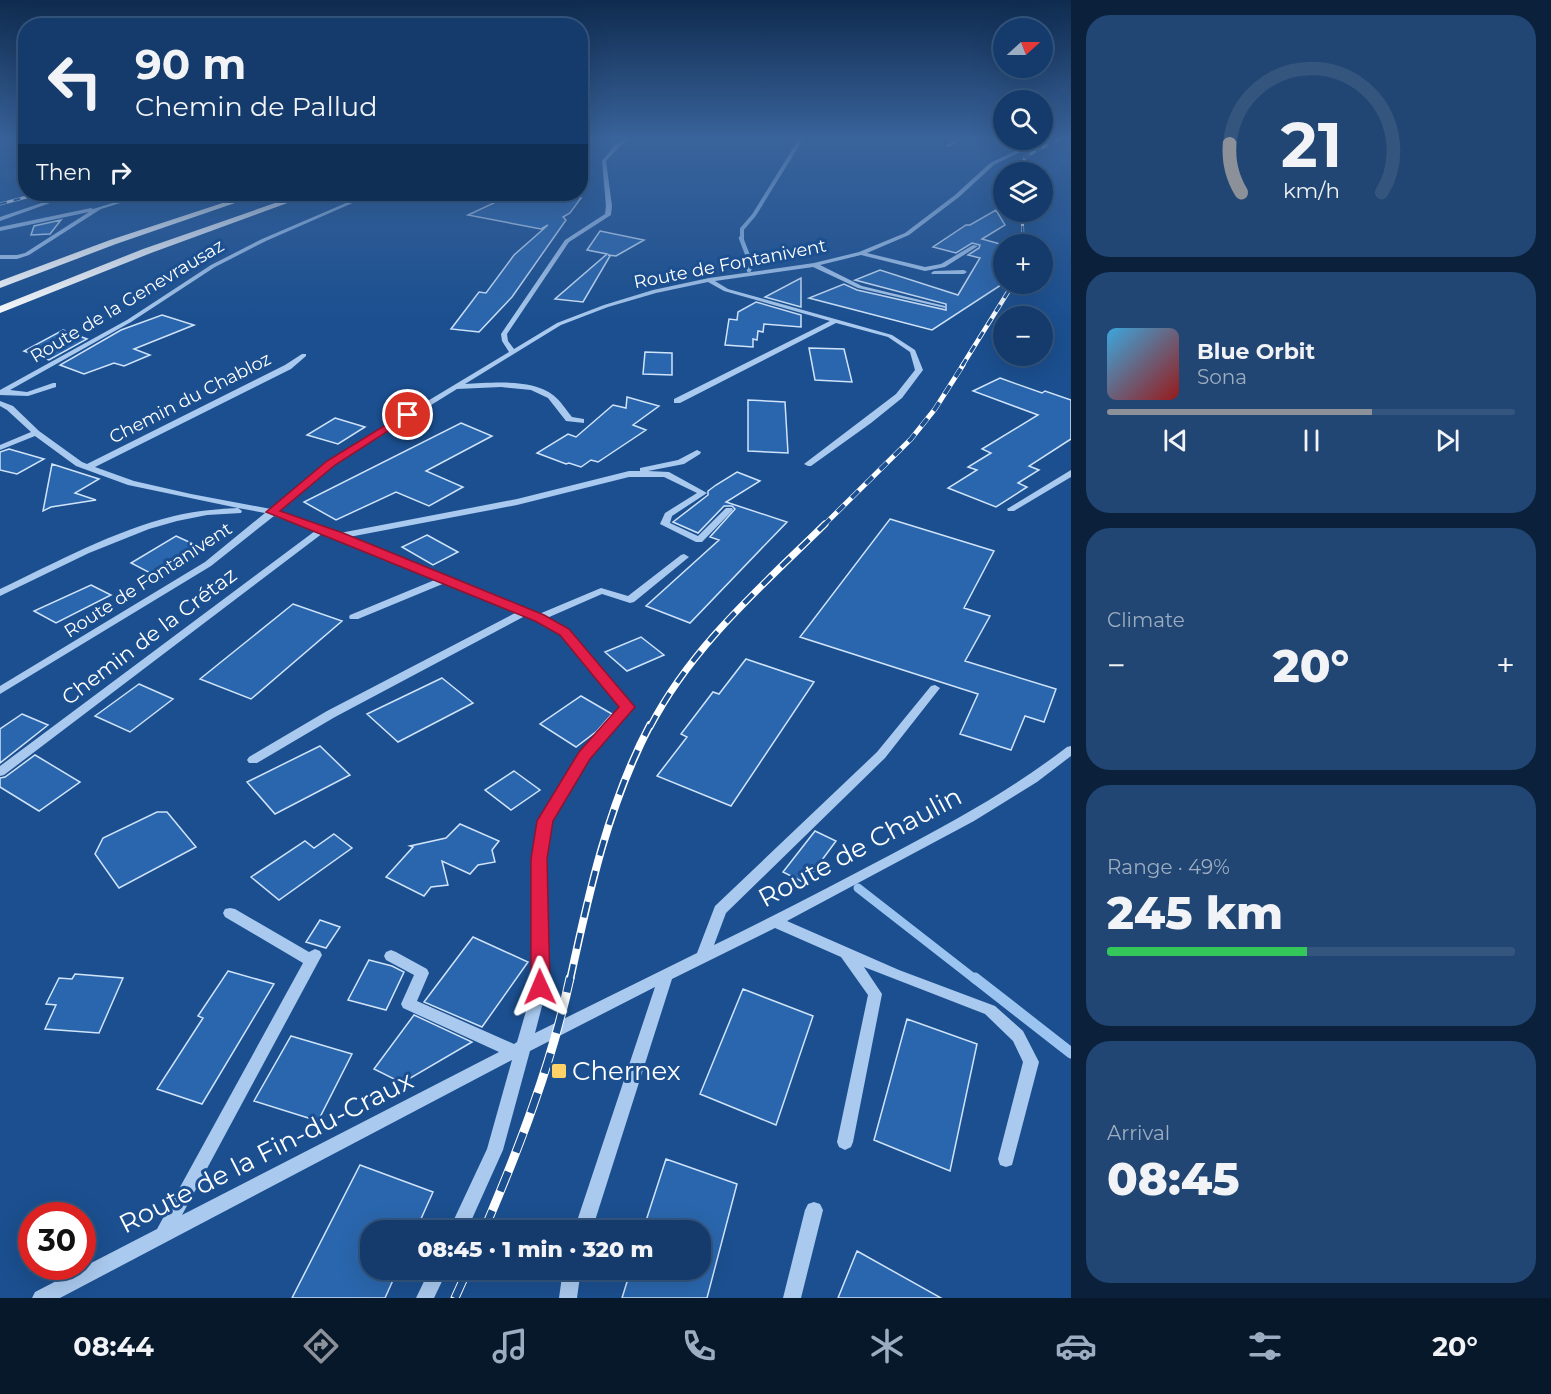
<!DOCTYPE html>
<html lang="en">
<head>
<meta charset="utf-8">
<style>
  body { margin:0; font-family:Montserrat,sans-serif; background:#214673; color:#f1f3f6; height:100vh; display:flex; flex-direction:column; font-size:22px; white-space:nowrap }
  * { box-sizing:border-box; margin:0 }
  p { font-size:20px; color:#9dadc1 }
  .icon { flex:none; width:33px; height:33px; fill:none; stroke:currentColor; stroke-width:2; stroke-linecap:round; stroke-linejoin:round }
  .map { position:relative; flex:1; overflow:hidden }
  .side { display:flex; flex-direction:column; gap:15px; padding:15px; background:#0b203b; width:480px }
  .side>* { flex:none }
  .top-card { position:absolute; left:18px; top:18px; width:570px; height:183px; border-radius:24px; box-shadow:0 6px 24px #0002,0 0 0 2px #33557e; background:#143b6b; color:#f1f3f6; overflow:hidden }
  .needle { width:39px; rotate:69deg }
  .tools { position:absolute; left:993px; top:18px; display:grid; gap:12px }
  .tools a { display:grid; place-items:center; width:60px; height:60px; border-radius:50%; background:#143b6b; box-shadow:0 6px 24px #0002,0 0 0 2px #33557e; font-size:30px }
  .speed { position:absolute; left:18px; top:1202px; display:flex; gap:12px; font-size:30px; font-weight:700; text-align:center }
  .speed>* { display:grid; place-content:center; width:78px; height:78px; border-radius:50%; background:#143b6b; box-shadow:0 6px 24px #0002,0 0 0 2px #33557e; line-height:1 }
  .speed .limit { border:9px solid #d22; background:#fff; color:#111 }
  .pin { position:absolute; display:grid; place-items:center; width:51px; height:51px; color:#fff; margin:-26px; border:3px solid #fff; border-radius:50%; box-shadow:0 2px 6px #0007 }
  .me { position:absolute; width:66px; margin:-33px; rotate:359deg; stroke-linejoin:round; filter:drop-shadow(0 0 4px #0008) }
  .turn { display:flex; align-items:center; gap:21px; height:126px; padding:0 18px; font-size:27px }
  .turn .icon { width:78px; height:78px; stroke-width:2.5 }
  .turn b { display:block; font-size:42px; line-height:51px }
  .then { display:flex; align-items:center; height:57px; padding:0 18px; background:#0003; gap:12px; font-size:22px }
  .big { font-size:45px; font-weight:800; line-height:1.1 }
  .side .card { flex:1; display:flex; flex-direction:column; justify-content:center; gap:9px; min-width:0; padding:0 21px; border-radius:24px; background:#214673 }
  .side .dial { align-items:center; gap:0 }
  .dial svg { height:156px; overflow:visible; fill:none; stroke:#33557e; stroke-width:7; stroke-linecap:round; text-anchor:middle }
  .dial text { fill:#f1f3f6; stroke:none }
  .song { display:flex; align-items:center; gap:18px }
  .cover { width:72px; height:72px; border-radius:9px; background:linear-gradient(135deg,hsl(200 70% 55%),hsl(0 70% 35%)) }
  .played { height:6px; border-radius:3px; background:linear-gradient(90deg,#8c9099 65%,#33557e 65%) }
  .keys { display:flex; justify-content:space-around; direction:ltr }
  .heat { display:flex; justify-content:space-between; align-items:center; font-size:33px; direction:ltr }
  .charge { height:9px; border-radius:4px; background:linear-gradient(90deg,#34c759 49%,#33557e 0) }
  .trip { position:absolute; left:360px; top:1220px; width:351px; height:60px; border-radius:24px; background:#143b6b; box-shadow:0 6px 24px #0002,0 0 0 2px #33557e; font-weight:800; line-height:60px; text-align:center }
  .tab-bar { display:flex; height:96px; justify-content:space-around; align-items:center; background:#08182b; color:#9dadc1 }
  .tab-bar .icon { width:42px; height:42px }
  .tab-bar .active { color:#8c9099 }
  .tab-bar b { font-size:27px; color:#f1f3f6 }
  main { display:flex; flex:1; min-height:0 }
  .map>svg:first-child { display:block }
</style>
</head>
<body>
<main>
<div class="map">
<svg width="1071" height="1298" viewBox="0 0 1071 1298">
  <rect width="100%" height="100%" fill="#1b4f8f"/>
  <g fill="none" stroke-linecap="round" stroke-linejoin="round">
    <!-- stream-far3 -->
    <path stroke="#9cc4f0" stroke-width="4" d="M742 240V229L754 215 801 139"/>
    <!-- stream-far2 -->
    <path stroke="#9cc4f0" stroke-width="4.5" d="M741 238 751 264 749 270"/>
    <!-- stream-far1 -->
    <path stroke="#9cc4f0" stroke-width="9" d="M858 888 976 980"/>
    <!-- stream -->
    <path stroke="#9cc4f0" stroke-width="11" d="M975 978 1071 1053"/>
  </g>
  <!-- building -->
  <path fill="#2a66ad" stroke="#cfe3fa" stroke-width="1.5" d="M513 194H554L581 198 570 213 563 217 566 220 512 297 479 332 451 329 479 292 486 293 514 255 548 225 541 229 468 215Z
    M996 210 1005 225 982 239 1004 245V283L932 330 809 298 844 284 857 290 946 310V304L855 280 880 270 958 295 980 258 968 255 979 248 980 245 972 243 956 253 933 247 966 225H970Z
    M61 220 50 234 31 235 34 226Z
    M600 231 644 240 616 256 608 255 610 256 583 302 555 299 607 254 587 250Z
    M801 278V307L765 297Z
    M756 302 801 315V327L764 324 763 332 758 331 757 340 753 339V347L725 345 729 319 737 320 738 312Z
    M162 315 194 325 134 349 150 355 124 366 114 363 84 374 60 365 121 330Z
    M63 330 87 339 49 360 24 351Z
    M809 348 844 349 852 382 815 380Z
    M645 352 672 353V375L643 374Z
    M1000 378 1042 393 1045 391 1071 400V439L1029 466 1039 470 1018 483 1027 487 996 507 948 488 977 470 968 467 991 453 982 449 1038 415 973 391Z
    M627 397 659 406 633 425 646 430 598 462 591 460 581 467 569 463 566 464 537 453 568 434 576 437 613 405 626 408Z
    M748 400 785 402 788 453 748 451Z
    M335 418 365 427 338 444 307 435Z
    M461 423 492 436 426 471 463 487 429 506 396 492 336 520 304 502Z
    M9 449 44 459 17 474 0 470V452Z
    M52 464 99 479 75 493 96 500 51 507 43 511Z
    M737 472 760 481 726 502 787 522 690 623 646 606 719 540 710 537 735 509 732 506H724L698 533 673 522 708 495V491L716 485Z
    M890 519 994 551 964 608 990 616 965 661 1056 689 1044 722 1025 716 1011 750 960 734 978 694 800 637Z
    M427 535 458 552 433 565 402 547Z
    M176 536 200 547 152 574 131 563Z
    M91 585 111 595 56 623 34 611Z
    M293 604 342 621 251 699 200 679Z
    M641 637 664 655 627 671 605 652Z
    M746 659 814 682 731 806 657 776 687 737 681 734 713 692 719 694Z
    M442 678 473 703 398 742 367 714Z
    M139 684 173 699 130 732 95 716Z
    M581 696 612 714 597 731 576 747 540 724Z
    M22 714 48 725 0 763V729Z
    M320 746 350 775 275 814 247 782Z
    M35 755 80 782 39 811 0 787V778L5 777Z
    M514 771 540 790 511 810 485 790Z
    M157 812H167L196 847 119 888 95 854 103 838Z
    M460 824 499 841 492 850 495 862 478 865 470 874 442 861 448 885 431 887 424 896 386 877 413 847 410 846 446 838Z
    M815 831 836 841 805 883 783 872Z
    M334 834 352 848 279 900 251 877 305 841 314 848Z
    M320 920 340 927 326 948 306 942Z
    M473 937 528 962 482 1027 424 1002Z
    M369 960 392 966 404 972 386 1010 348 1000Z
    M228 971 274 984 202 1104 157 1089 203 1018 198 1016Z
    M75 974 123 978 99 1033 45 1029 56 1005 46 1004 59 978 72 979Z
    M743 989 813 1016 776 1125 700 1094Z
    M414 1015 472 1042 402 1083 374 1069Z
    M907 1019 977 1044 950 1171 874 1140Z
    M291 1036 352 1054 318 1121 254 1101Z
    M666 1159 737 1184 707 1298H622L631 1269H700V1230H643Z
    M360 1165 433 1192 416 1230H370V1269H398L385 1298H292Z
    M857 1251 941 1298H838Z"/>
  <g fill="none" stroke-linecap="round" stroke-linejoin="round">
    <!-- minor -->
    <path fill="#a9c9ee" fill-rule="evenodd" d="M589 139H598L580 143V141Z
      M625 139H630L619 147 606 161 612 206 611 215 569 242 507 334 508 341 514 349 557 323 604 305 653 290 709 278 814 263 859 252 905 233 955 195 990 163 1039 140H1044L994 165 959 197 909 235 867 253 925 267 941 264 973 245 978 246 945 267 925 271 861 255 820 265 862 286 945 306V308L858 288 813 267 715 281 728 289 892 335 915 350 923 370 902 398 871 423 811 466H808L804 464 896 394 915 370 910 352 888 337 836 323 680 403H674V399L830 321 724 291 708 282 656 293 608 307 561 325 465 384C490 383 532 378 553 395 561 401 566 410 572 417L584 419V423L566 421 548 398 531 390 501 387 457 389 334 465 279 511 340 533 517 499 629 471H640V468L678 460 697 450 701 452 700 454 684 464 648 471 669 472 707 493 672 516 670 523 698 536 726 508H732L733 510 702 542H696L660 524 665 513 697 493 664 477H629L517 505 349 537 539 614 601 588 628 596 681 555 684 554 689 557 634 602 630 603 602 594 547 618 568 630 633 707 589 759 551 821 545 859 547 987 535 1033 697 953 715 906 877 752 931 686 935 685 940 688 885 758 726 913 714 945C774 916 833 885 892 854 954 821 1011 790 1067 747L1071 746V756L1037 782 974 821 787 921 899 970 995 1006 1023 1031 1039 1062 1012 1165 1006 1167 1000 1165 998 1159 1023 1062 1013 1041 985 1014 864 967 882 994 853 1142 851 1147 845 1150 839 1147 837 1142 868 995 841 957 775 928 672 979 592 1230H574L655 987 530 1051 503 1150 467 1230H449L487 1149 512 1060 60 1298H32L35 1292 157 1229 303 963 225 917 223 913 225 909 230 908 235 909 309 952 315 949 320 951 322 955 182 1215 499 1052 403 1008 401 1004 414 975 386 960 384 956 386 952 391 950 396 952 427 969 429 973 417 1001 514 1044 517 1042 533 987V859L539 821 581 753 621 707 560 634 525 616 335 717 257 763H249L247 760 249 757 327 711 517 612 445 583 358 619H350L349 617 350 615 437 579 323 533 4 775 0 776V766L315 531 274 516 211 566 0 694V686L205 562 265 513 238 508 242 511 241 513 207 515 177 521 149 529 89 553 0 596V589C57 562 113 531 174 516 195 511 216 509 238 508L128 485 76 466 35 436 0 450V445L31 432 7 410 0 406V401L13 406 39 431 82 462 87 464 285 365 302 354H306V356L291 369 95 467 134 481 191 494 271 509 328 461 509 352 502 341 501 334 565 240 605 214 606 206 602 161 615 145Z
      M957 139H962L950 147H946V145Z
      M68 194H75L0 221V217Z
      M142 194H149L101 209 29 255 17 259H0V255H17L25 253 89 212 0 231V227L91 208 93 209Z
      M367 194H373L266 241 215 267 131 322 10 390 27 392 53 383H56V387L28 396 0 395V390L127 320 211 265 262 239Z
      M934 271 964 270 967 272 964 274H932L931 273Z
      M1071 470V477L1014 511H1008L1007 509Z
      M814 1202 820 1204 823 1210 801 1298H783L805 1210 808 1204Z
      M430 1269H448L434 1298H416Z
      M563 1269H581L577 1298H559Z"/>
    <!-- highway -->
    <path fill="#fff" fill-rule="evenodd" d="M250 194H261L116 244 0 288V281L110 240Z
      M301 194H312L151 253 0 313V306L143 249Z"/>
    <defs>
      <path id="rail-far5" d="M1020 172 1025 157 1059 139
        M0 204 38 194
        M1022 212 1023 240"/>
      <path id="rail-far4" d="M1023 238V244
        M962 366 1013 284"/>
      <path id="rail-far3" d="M823 526 911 439 935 409 963 365"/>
      <path id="rail-far2" d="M650 727C692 646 761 587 825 524"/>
      <path id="rail-far1" d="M570 980C589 892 608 805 650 725"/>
      <path id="rail" d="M484 1230C519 1148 551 1066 570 978
        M455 1298 468 1269"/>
    </defs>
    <!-- rail-far5 casing -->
    <use href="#rail-far5" stroke="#fff" stroke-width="3"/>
    <!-- rail-far4 casing -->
    <use href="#rail-far4" stroke="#fff" stroke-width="4.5"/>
    <!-- rail-far3 casing -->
    <use href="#rail-far3" stroke="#fff" stroke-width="5"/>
    <!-- rail-far2 casing -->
    <use href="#rail-far2" stroke="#fff" stroke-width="7"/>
    <!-- rail-far1 casing -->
    <use href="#rail-far1" stroke="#fff" stroke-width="8"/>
    <!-- rail casing -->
    <use href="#rail" stroke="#fff" stroke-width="9"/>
    <!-- rail-far5 -->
    <use href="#rail-far5" stroke="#1b4f8f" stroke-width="2" stroke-dasharray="7" stroke-linecap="butt"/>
    <!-- rail-far4 -->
    <use href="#rail-far4" stroke="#1b4f8f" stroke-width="3" stroke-dasharray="8" stroke-linecap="butt"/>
    <!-- rail-far3 -->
    <use href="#rail-far3" stroke="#1b4f8f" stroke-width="4" stroke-dasharray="10" stroke-linecap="butt"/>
    <!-- rail-far2 -->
    <use href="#rail-far2" stroke="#1b4f8f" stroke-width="4.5" stroke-dasharray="13" stroke-linecap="butt"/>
    <!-- rail-far1 -->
    <use href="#rail-far1" stroke="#1b4f8f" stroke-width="5" stroke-dasharray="16" stroke-linecap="butt"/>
    <!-- rail -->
    <use href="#rail" stroke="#1b4f8f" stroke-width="7" stroke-dasharray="21" stroke-linecap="butt"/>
  </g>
  <!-- sky -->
  <linearGradient id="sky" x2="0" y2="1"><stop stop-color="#0f2b4f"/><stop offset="0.43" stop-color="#39639b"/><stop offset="1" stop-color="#39639b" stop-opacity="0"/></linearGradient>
  <rect width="1071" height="321" fill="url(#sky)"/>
  <!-- route -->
  <path fill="#e11d48" stroke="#92132f" stroke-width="1.5" d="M405 413 413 415 335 465 280 511 343 533 544 615 569 629 635 707 590 759 553 821 547 859 550 987 547 993 540 995 534 993 531 987V859L537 821 579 752 619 707 560 635 535 621 266 512 327 461Z"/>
  <!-- markers -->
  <rect fill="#ffd166" stroke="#1b4f8f" stroke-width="2" x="551" y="1063" width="16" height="16" rx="3"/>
  <g text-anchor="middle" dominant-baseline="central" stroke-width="6" stroke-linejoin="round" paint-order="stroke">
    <!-- far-street labels -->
    <g font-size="18" fill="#fff" stroke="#1b4f8f">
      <text transform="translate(730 264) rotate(-11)">Route de Fontanivent</text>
      <text transform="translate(127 301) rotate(-31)">Route de la Genevrausaz</text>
      <text transform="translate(190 398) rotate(-27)">Chemin du Chabloz</text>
      <text transform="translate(148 580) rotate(-33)">Route de Fontanivent</text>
    </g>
    <!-- street labels -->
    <g font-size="21" fill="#fff" stroke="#1b4f8f">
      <text transform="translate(149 636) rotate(-37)">Chemin de la Crétaz</text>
    </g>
    <!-- near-street labels -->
    <g font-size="26" fill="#fff" stroke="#1b4f8f">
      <text transform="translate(860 847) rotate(-28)">Route de Chaulin</text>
      <text transform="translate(266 1152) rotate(-27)">Route de la Fin-du-Craux</text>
    </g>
    <!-- near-poi labels -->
    <g font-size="26" fill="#fff" stroke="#1b4f8f" text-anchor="start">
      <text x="572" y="1071">Chernex</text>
    </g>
  </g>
</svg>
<div class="tools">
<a><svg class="needle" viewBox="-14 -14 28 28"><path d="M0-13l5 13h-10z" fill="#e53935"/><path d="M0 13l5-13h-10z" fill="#9dadc1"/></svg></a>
<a><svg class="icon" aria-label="search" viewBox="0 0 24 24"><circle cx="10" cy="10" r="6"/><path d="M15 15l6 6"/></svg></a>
<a><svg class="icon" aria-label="layers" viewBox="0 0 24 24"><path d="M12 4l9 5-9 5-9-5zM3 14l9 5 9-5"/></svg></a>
<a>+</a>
<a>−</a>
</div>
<div class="speed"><div class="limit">30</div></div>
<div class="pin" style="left:408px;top:415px;background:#d93025"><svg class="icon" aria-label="arrive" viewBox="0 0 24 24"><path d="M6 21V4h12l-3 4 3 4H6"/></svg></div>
<svg class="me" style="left:540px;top:987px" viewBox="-20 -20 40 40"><path d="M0-17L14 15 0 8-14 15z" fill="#e11d48" stroke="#fff" stroke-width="4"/></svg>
<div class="trip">08:45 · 1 min · 320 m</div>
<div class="top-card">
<div class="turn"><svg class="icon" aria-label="left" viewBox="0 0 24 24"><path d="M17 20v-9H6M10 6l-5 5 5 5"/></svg><div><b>90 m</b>Chemin de Pallud</div></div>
<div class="then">Then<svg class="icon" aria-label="right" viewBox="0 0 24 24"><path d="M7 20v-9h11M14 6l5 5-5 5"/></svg></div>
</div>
</div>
<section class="side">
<div class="card dial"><svg viewBox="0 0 100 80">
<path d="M14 69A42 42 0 1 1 86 69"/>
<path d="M14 69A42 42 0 0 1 8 44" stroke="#8c9099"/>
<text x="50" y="56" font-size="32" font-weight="700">21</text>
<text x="50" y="72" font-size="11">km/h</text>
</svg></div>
<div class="card">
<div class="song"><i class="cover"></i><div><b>Blue Orbit</b><p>Sona</p></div></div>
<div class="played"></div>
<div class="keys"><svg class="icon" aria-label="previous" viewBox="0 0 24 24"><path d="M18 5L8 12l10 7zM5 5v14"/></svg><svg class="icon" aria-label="pause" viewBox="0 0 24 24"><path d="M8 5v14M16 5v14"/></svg><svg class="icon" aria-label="next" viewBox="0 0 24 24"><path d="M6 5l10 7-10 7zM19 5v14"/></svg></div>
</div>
<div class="card"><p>Climate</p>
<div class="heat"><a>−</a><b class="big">20°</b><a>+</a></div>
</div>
<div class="card"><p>Range · 49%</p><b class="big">245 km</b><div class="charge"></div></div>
<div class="card"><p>Arrival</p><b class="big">08:45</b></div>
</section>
</main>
<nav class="tab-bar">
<b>08:44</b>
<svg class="icon active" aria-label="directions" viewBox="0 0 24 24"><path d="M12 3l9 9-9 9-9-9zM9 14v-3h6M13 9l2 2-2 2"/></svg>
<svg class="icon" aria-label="music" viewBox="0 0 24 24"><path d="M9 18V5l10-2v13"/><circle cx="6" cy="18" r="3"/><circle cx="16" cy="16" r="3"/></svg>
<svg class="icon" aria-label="phone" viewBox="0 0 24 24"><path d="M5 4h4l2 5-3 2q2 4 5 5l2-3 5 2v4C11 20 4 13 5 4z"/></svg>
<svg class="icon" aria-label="climate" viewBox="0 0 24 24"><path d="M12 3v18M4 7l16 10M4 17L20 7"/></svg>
<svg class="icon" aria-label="car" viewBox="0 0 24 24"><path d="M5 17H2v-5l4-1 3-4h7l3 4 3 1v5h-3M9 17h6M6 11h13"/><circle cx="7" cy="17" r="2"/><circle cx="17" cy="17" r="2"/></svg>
<svg class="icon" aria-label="filters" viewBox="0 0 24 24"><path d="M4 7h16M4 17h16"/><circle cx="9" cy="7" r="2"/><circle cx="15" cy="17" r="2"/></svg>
<b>20°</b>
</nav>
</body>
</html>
